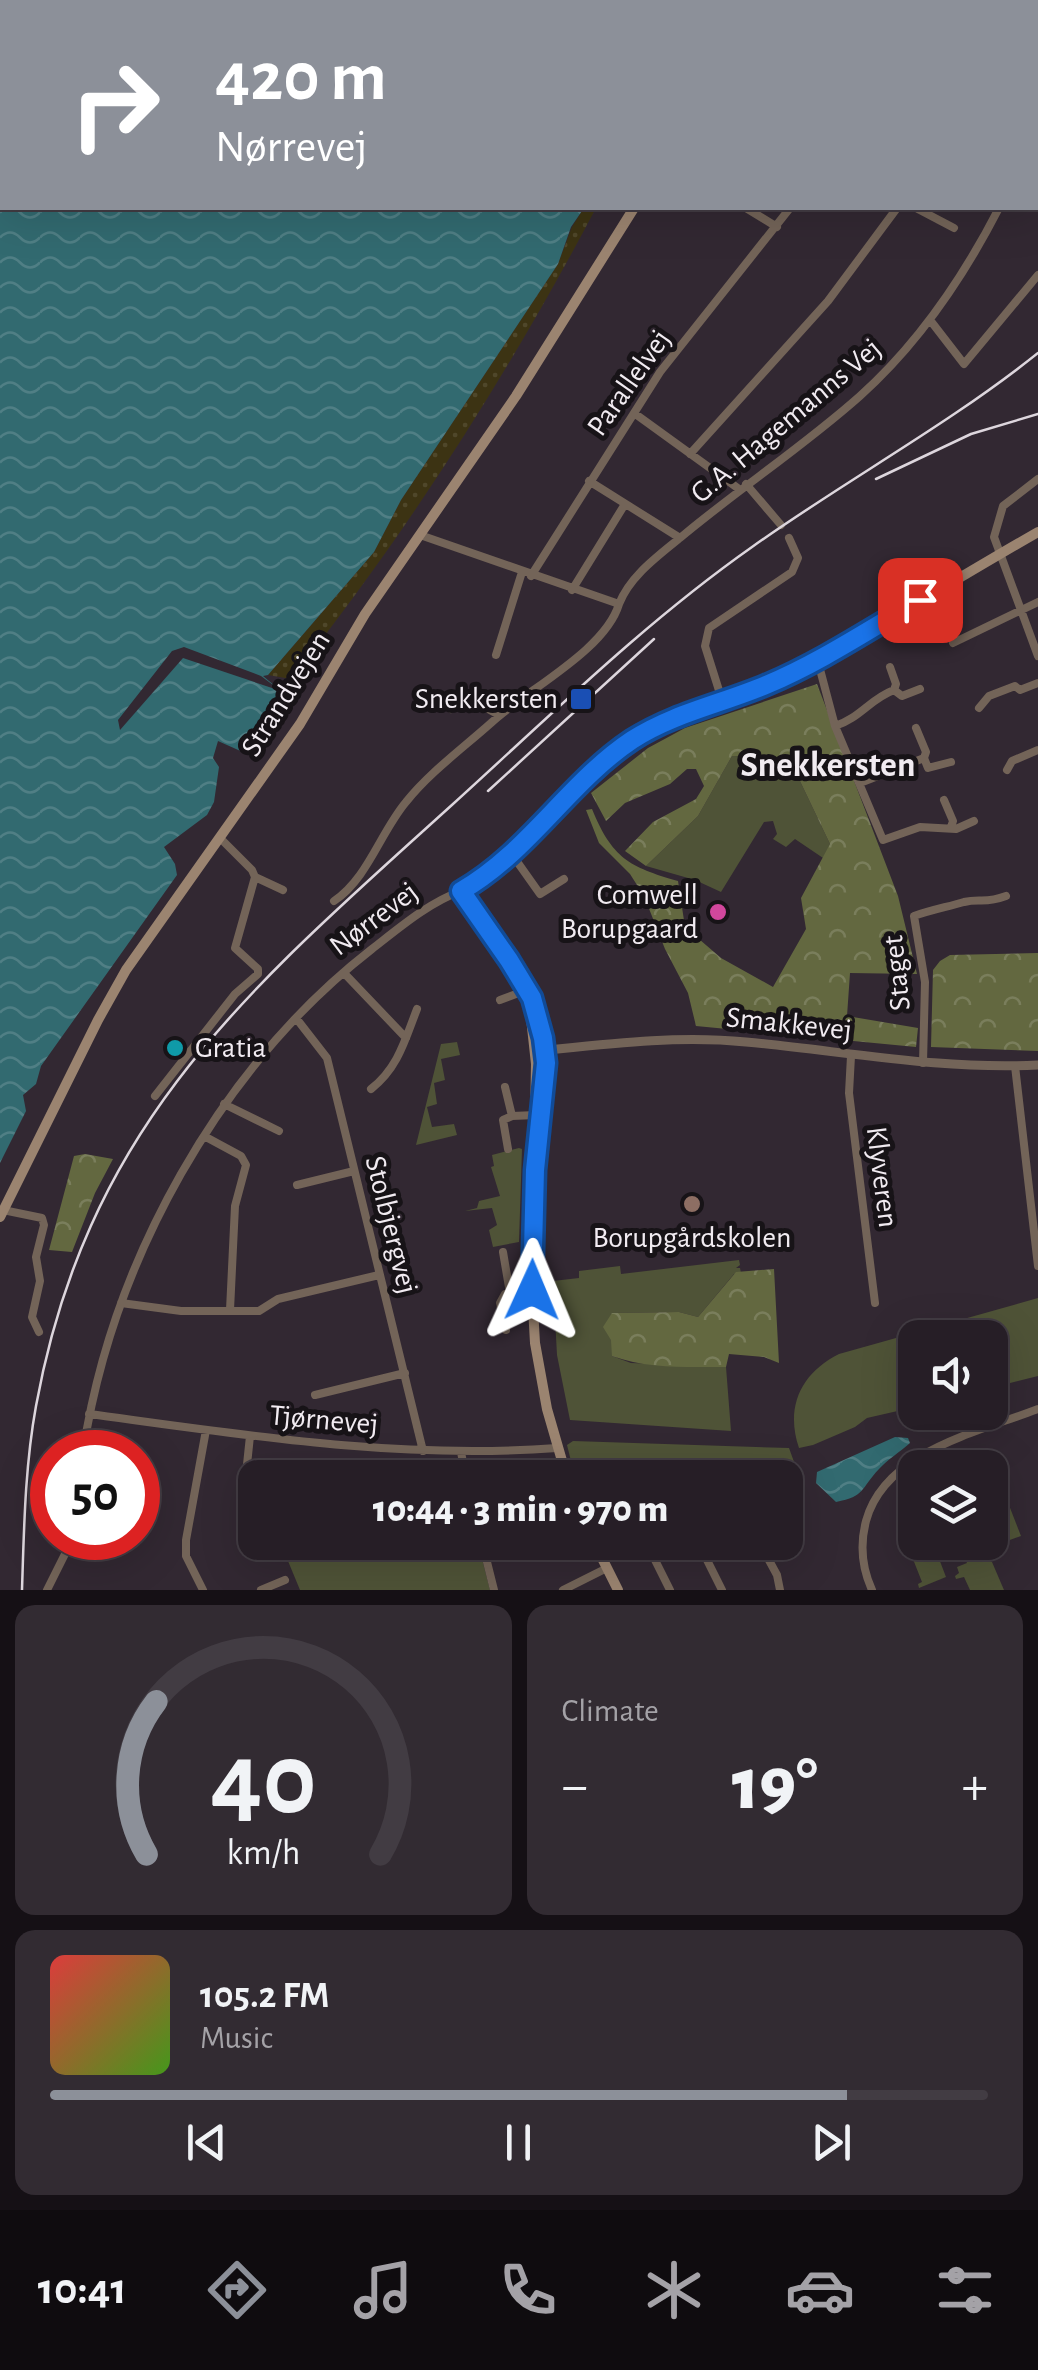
<!DOCTYPE html>
<html lang="en">
<head>
<meta charset="utf-8">
<style>
  body { margin:0; font-family:"Alegreya Sans",sans-serif; background:#322b32; color:#f1f3f6; height:100vh; display:flex; flex-direction:column; font-size:38px; white-space:nowrap }
  * { box-sizing:border-box; margin:0 }
  p { font-size:32px; color:#a4a2a7 }
  .icon { flex:none; width:55px; height:55px; fill:none; stroke:currentColor; stroke-width:2; stroke-linecap:round; stroke-linejoin:round }
  .map { position:relative; height:1590px; overflow:hidden }
  .drawer { display:flex; flex-direction:column; gap:15px; padding:15px; background:#151015; flex:1 }
  .drawer>* { flex:none }
  .top-card { position:absolute; left:0px; top:0px; width:1040px; height:210px; box-shadow:0 10px 40px #0002,0 0 0 2px #423c43; background:#8c9099; color:#fff; overflow:hidden }
  .controls { position:absolute; left:898px; top:1320px; display:grid; gap:20px }
  .controls a { display:grid; place-items:center; width:110px; height:110px; border-radius:20px; background:#261e26; box-shadow:0 10px 40px #0002,0 0 0 2px #423c43; font-size:50px }
  .speed { position:absolute; left:30px; top:1430px; display:flex; gap:20px; font-size:50px; font-weight:700; text-align:center }
  .speed>* { display:grid; place-content:center; width:130px; height:130px; border-radius:50%; background:#261e26; box-shadow:0 10px 40px #0002,0 0 0 2px #423c43; line-height:1 }
  .speed .limit { border:15px solid #d22; background:#fff; color:#111 }
  .pin { position:absolute; display:grid; place-items:center; width:85px; height:85px; color:#fff; margin:-42px; border-radius:20px; box-shadow:0 5px 15px #0006 }
  .me { position:absolute; width:110px; margin:-55px; rotate:1deg; stroke-linejoin:round; filter:drop-shadow(0 0 8px #0008) }
  .turn { display:flex; align-items:center; gap:35px; height:210px; padding:0 50px; font-size:45px }
  .turn .icon { width:130px; height:130px; stroke-width:2.5 }
  .turn b { display:block; font-size:70px; line-height:85px }
  .big { font-size:75px; font-weight:800; line-height:1.1 }
  .drawer .tile { flex:1; display:flex; flex-direction:column; justify-content:center; gap:15px; min-width:0; padding:0 35px; border-radius:20px; background:#322b32 }
  .drawer .dial { align-items:center; gap:0 }
  .dial svg { height:260px; overflow:visible; fill:none; stroke:#423c43; stroke-width:7; stroke-linecap:round; text-anchor:middle }
  .dial text { fill:#f1f3f6; stroke:none }
  .song { display:flex; align-items:center; gap:30px }
  .cover { width:120px; height:120px; border-radius:15px; background:linear-gradient(135deg,hsl(0 70% 55%),hsl(100 70% 35%)) }
  .played { height:10px; border-radius:5px; background:linear-gradient(90deg,#8c9099 85%,#423c43 85%) }
  .keys { display:flex; justify-content:space-around; direction:ltr }
  .heat { display:flex; justify-content:space-between; align-items:center; font-size:55px; direction:ltr }
  .drawer .tiles { flex:1; display:grid; gap:15px; grid-template-columns:1fr 1fr }
  .tile:last-child { grid-column:span 2 }
  .trip { position:absolute; left:238px; top:1460px; width:565px; height:100px; border-radius:20px; background:#261e26; box-shadow:0 10px 40px #0002,0 0 0 2px #423c43; font-weight:800; line-height:100px; text-align:center }
  .menu { display:flex; height:160px; justify-content:space-around; align-items:center; background:#0f0c0f; color:#a4a2a7 }
  .menu .icon { width:70px; height:70px }
  .menu .current { color:#8c9099 }
  .menu b { font-size:45px; color:#f1f3f6 }
  .map>svg:first-child { display:block }
</style>
</head>
<body>
<div class="map">
<svg width="1038" height="1590" viewBox="0 0 1038 1590">
  <defs>
    <pattern id="forest-crowns" width="20" height="18" patternUnits="userSpaceOnUse" patternTransform="scale(2.5)"><rect width="20" height="18" fill="#636840"/><path d="M2 6a3 3 0 1 1 6 0M12 15a3 3 0 1 1 6 0" fill="none" stroke="#7a7e5c"/></pattern>
    <pattern id="sand-dots" width="8" height="8" patternUnits="userSpaceOnUse" patternTransform="scale(2.5)"><rect width="8" height="8" fill="#3c3313"/><path d="M2 2h.1M6 6h.1" fill="none" stroke="#4f472a" stroke-width="1.8" stroke-linecap="round"/></pattern>
    <pattern id="water-waves" width="16" height="10" patternUnits="userSpaceOnUse" patternTransform="scale(2.5)"><rect width="16" height="10" fill="#326a70"/><path d="M0 5q4-4 8 0t8 0" fill="none" stroke="#507f85"/></pattern>
  </defs>
  <rect width="100%" height="100%" fill="#322832"/>
  <!-- green -->
  <path fill="#4f5337" d="M732 756 789 758 830 844 826 860 795 839 786 847 773 839 777 834 773 821 764 822 721 892 695 880 646 866 698 816Z
    M457 1042 460 1055 441 1059 445 1080 434 1083 437 1104 427 1107 432 1127 454 1124 457 1135 416 1145 441 1044Z
    M519 1148 522 1149 519 1242 493 1247 489 1230 497 1225 492 1208 465 1211 477 1208 479 1201 500 1196 491 1167 494 1166 492 1155Z
    M739 1260 740 1265 736 1268H740L741 1273 734 1274 698 1317 679 1312 612 1313V1356L631 1363 726 1367 731 1431 570 1420 557 1355 553 1281 579 1278V1271L620 1266 621 1274Z
    M1038 1298V1376L990 1388V1338H915V1407L867 1418 855 1427 813 1445 799 1448C785 1407 801 1373 839 1354Z
    M573 1441 789 1448 797 1470 780 1478 575 1477 567 1445Z
    M1005 1495 1021 1536 1007 1541 993 1504Z
    M915 1515V1542L933 1543 946 1577 919 1588 918 1584 922 1582 898 1521Z
    M310 1543H478L490 1590H300L288 1561Z
    M959 1543H979L986 1560 992 1562 1004 1590H970L964 1577 956 1579 955 1576 959 1573 957 1567 967 1563Z"/>
  <!-- forest -->
  <path fill="url(#forest-crowns)" d="M817 684 898 896 917 974 850 973 847 1016 918 1028 916 1047 696 1026 688 993 665 949 644 896 630 874 599 843 586 810 592 809C612 858 629 867 678 881L685 927 721 958 773 987 806 929 801 898 830 844 789 758 732 756 698 816 646 866 625 851 653 822 696 799 704 786 696 769H687L670 784 625 803 606 821 591 793 648 748 685 728Z
    M1038 953V1051L931 1047 933 970 940 961 950 955Z
    M85 1154 113 1159 95 1193 72 1252 49 1250 74 1156Z
    M774 1269 779 1363 764 1357 729 1354 726 1367C688 1367 648 1369 612 1356L611 1340 603 1327 612 1313 679 1312 698 1317 736 1272Z"/>
  <!-- sand -->
  <path fill="url(#sand-dots)" d="M584 208H596C509 373 407 533 291 679L268 675 374 552 401 500 558 264 572 227Z"/>
  <!-- water -->
  <path fill="url(#water-waves)" d="M0 0H672L2 2V208H584L571 227 558 264 401 500 374 552 268 675 263 676 281 691 272 710 274 712 245 753 218 741 213 758 219 767 214 802 207 815 164 847 175 864 177 875 41 1066 36 1084 23 1095 26 1111 0 1163Z
    M895 1437 908 1438 910 1443C900 1452 888 1459 879 1469 860 1489 866 1496 836 1502L816 1483 817 1472Z"/>
  <!-- pier -->
  <path fill="#322832" d="M184 647 261 676 281 691 183 658 120 730 118 720 172 651Z"/>
  <g fill="none" stroke-linecap="round" stroke-linejoin="round">
    <!-- minor -->
    <path stroke="#736458" stroke-width="8" d="M781 2 782 0
      M746 208 777 227
      M916 208 954 228
      M930 320 964 364 1038 275
      M634 413 739 489
      M690 454 828 301 897 208
      M1038 479 1003 506 994 537 1038 656
      M589 481 680 538
      M746 484 781 525
      M531 576 660 372 790 208
      M572 590 625 504
      M619 604C631 574 661 554 686 533 743 486 805 445 860 396 919 343 963 278 999 208
      M953 643 1038 602
      M496 655 522 572
      M817 658 835 726 883 840 920 827 956 829 974 821
      M890 667 896 684 894 690
      M722 700 705 646 709 628 792 572 798 558 789 538
      M979 708 989 696 1015 686 1020 690 1038 683
      M451 709 463 695 499 715
      M835 726C860 718 870 699 894 690L902 696 920 689
      M916 728 926 752 924 758
      M1007 770 1012 761 1038 750
      M860 783 924 758 928 768 951 762
      M944 800 953 821 951 827
      M511 853 540 894 564 879
      M255 877 283 890
      M334 901C368 878 380 833 406 802 429 773 463 748 491 723 526 690 605 651 619 604L420 535
      M344 973 406 1038
      M500 1000 524 991
      M296 1018 327 1058 423 1451
      M851 1056 849 1093 875 1303
      M923 1063 925 982 914 916C931 910 947 907 964 902 980 898 985 904 1006 896
      M1015 1066 1038 1266
      M505 1087 512 1116
      M371 1089C398 1068 405 1040 417 1009
      M155 1096 235 994 258 974V969L235 948 255 877 252 870 221 839
      M224 1104 279 1131
      M204 1136 241 1156 246 1165 235 1206 230 1310
      M508 1149 503 1120 512 1116 536 1115
      M297 1185 354 1171
      M3 1210 42 1218 44 1225 36 1257 40 1281 32 1317 39 1332
      M503 1252 510 1293 505 1294 500 1303 506 1330
      M121 1303 181 1311H259L278 1299 379 1275
      M315 1395 405 1373
      M89 1414C244 1435 400 1460 557 1448
      M250 1436 246 1474 255 1479
      M83 1452C112 1262 219 1068 372 949 399 928 428 903 461 891
      M461 1452 466 1478
      M482 1542 494 1590
      M698 1542 722 1590
      M759 1542 777 1575 780 1590
      M650 1550 670 1590
      M47 1590 73 1538
      M203 1590 186 1556V1540L206 1430
      M261 1590 285 1580
      M563 1590 607 1568
      M872 1590C862 1568 860 1544 866 1521 885 1451 979 1432 1038 1409"/>
    <!-- tertiary -->
    <path stroke="#736458" stroke-width="9" d="M538 1051C606 1044 677 1035 746 1042 843 1051 939 1070 1038 1065"/>
    <!-- secondary -->
    <path stroke="#9b8470" stroke-width="10" d="M739 2V0
      M532 999 546 1063 540 1120
      M0 1217 98 1020 126 970 300 724 365 614 516 396 634 208
      M567 1478 547 1409 535 1343 532 1290 536 1064 531 1018 518 975 461 891C532 851 575 775 645 732 689 705 741 699 787 676 872 632 954 580 1038 532
      M594 1542 618 1590"/>
    <!-- rail -->
    <path stroke="#ddd6dd" stroke-width="2.5" d="M876 479 971 434 1038 414
      M488 791 654 639
      M22 1590C24 1528 25 1466 36 1406 88 1121 251 987 453 804 551 715 644 623 752 547 846 480 948 425 1038 353"/>
  </g>
  <g fill="none" stroke-linecap="round" stroke-linejoin="round">
    <defs>
      <path id="route" d="M532 1290 535 1170 546 1063 543 1038 532 998 509 960 461 891C528 853 569 782 632 740 674 713 721 704 766 685 819 663 870 629 920 600"/>
    </defs>
    <!-- route casing -->
    <use href="#route" stroke="#114b97" stroke-width="25"/>
    <!-- route -->
    <use href="#route" stroke="#1a73e8" stroke-width="18"/>
  </g>
  <!-- markers -->
  <rect fill="#1a4fb4" stroke="#171317" stroke-width="4" x="569" y="687" width="24" height="24" rx="5"/>
  <circle fill="#d1479c" stroke="#171317" stroke-width="4" cx="718" cy="912" r="10"/>
  <circle fill="#0f9aa8" stroke="#171317" stroke-width="4" cx="175" cy="1048" r="10"/>
  <circle fill="#8d6e63" stroke="#171317" stroke-width="4" cx="692" cy="1204" r="10"/>
  <g text-anchor="middle" dominant-baseline="central" stroke-width="10" stroke-linejoin="round" paint-order="stroke">
    <!-- street labels -->
    <g font-size="30" fill="#f1ebf1" stroke="#171317">
      <text transform="translate(629 383) rotate(-55)">Parallelvej</text>
      <text transform="translate(786 421) rotate(-40)">G.A. Hagemanns Vej</text>
      <text transform="translate(286 694) rotate(-58)">Strandvejen</text>
      <text transform="translate(374 919) rotate(-37)">Nørrevej</text>
      <text transform="translate(897 973) rotate(-96)">Staget</text>
      <text transform="translate(789 1024) rotate(6)">Smakkevej</text>
      <text transform="translate(882 1177) rotate(83)">Klyveren</text>
      <text transform="translate(391 1225) rotate(76)">Stolbjergvej</text>
      <text transform="translate(324 1420) rotate(5)">Tjørnevej</text>
    </g>
    <!-- poi labels -->
    <g font-size="30" fill="#f1ebf1" stroke="#171317" text-anchor="end">
      <text x="558" y="699">Snekkersten</text>
      <text x="698" y="895">Comwell<tspan x="698" dy="34">Borupgaard</tspan></text>
      <text x="195" y="1048" text-anchor="start">Gratia</text>
      <text x="692" y="1238" text-anchor="middle">Borupgårdskolen</text>
    </g>
    <!-- quarter labels -->
    <g font-size="35" font-weight="bold" fill="#f1ebf1" stroke="#171317">
      <text x="828" y="765">Snekkersten</text>
    </g>
  </g>
</svg>
<div class="controls">
<a><svg class="icon" aria-label="sound" viewBox="0 0 24 24"><path d="M4 9h4l5-4v14l-5-4H4zM17 9q2 3 0 6"/></svg></a>
<a><svg class="icon" aria-label="layers" viewBox="0 0 24 24"><path d="M12 4l9 5-9 5-9-5zM3 14l9 5 9-5"/></svg></a>
</div>
<div class="speed"><div class="limit">50</div></div>
<div class="pin" style="left:920px;top:600px;background:#d93025"><svg class="icon" aria-label="arrive" viewBox="0 0 24 24"><path d="M6 21V4h12l-3 4 3 4H6"/></svg></div>
<svg class="me" style="left:532px;top:1290px" viewBox="-20 -20 40 40"><path d="M0-17L14 15 0 8-14 15z" fill="#1a73e8" stroke="#fff" stroke-width="4"/></svg>
<div class="trip">10:44 · 3 min · 970 m</div>
<div class="top-card">
<div class="turn"><svg class="icon" aria-label="right" viewBox="0 0 24 24"><path d="M7 20v-9h11M14 6l5 5-5 5"/></svg><div><b>420 m</b>Nørrevej</div></div>
</div>
</div>
<section class="drawer">
<div class="tiles">
<div class="tile dial"><svg viewBox="0 0 100 80">
<path d="M14 69A42 42 0 1 1 86 69"/>
<path d="M14 69A42 42 0 0 1 17 22" stroke="#8c9099"/>
<text x="50" y="56" font-size="32" font-weight="700">40</text>
<text x="50" y="72" font-size="11">km/h</text>
</svg></div>
<div class="tile"><p>Climate</p>
<div class="heat"><a>−</a><b class="big">19°</b><a>+</a></div>
</div>
<div class="tile">
<div class="song"><i class="cover"></i><div><b>105.2 FM</b><p>Music</p></div></div>
<div class="played"></div>
<div class="keys"><svg class="icon" aria-label="previous" viewBox="0 0 24 24"><path d="M18 5L8 12l10 7zM5 5v14"/></svg><svg class="icon" aria-label="pause" viewBox="0 0 24 24"><path d="M8 5v14M16 5v14"/></svg><svg class="icon" aria-label="next" viewBox="0 0 24 24"><path d="M6 5l10 7-10 7zM19 5v14"/></svg></div>
</div>
</div>
</section>
<nav class="menu">
<b>10:41</b>
<svg class="icon current" aria-label="directions" viewBox="0 0 24 24"><path d="M12 3l9 9-9 9-9-9zM9 14v-3h6M13 9l2 2-2 2"/></svg>
<svg class="icon" aria-label="music" viewBox="0 0 24 24"><path d="M9 18V5l10-2v13"/><circle cx="6" cy="18" r="3"/><circle cx="16" cy="16" r="3"/></svg>
<svg class="icon" aria-label="phone" viewBox="0 0 24 24"><path d="M5 4h4l2 5-3 2q2 4 5 5l2-3 5 2v4C11 20 4 13 5 4z"/></svg>
<svg class="icon" aria-label="climate" viewBox="0 0 24 24"><path d="M12 3v18M4 7l16 10M4 17L20 7"/></svg>
<svg class="icon" aria-label="car" viewBox="0 0 24 24"><path d="M5 17H2v-5l4-1 3-4h7l3 4 3 1v5h-3M9 17h6M6 11h13"/><circle cx="7" cy="17" r="2"/><circle cx="17" cy="17" r="2"/></svg>
<svg class="icon" aria-label="filters" viewBox="0 0 24 24"><path d="M4 7h16M4 17h16"/><circle cx="9" cy="7" r="2"/><circle cx="15" cy="17" r="2"/></svg>
</nav>
</body>
</html>
